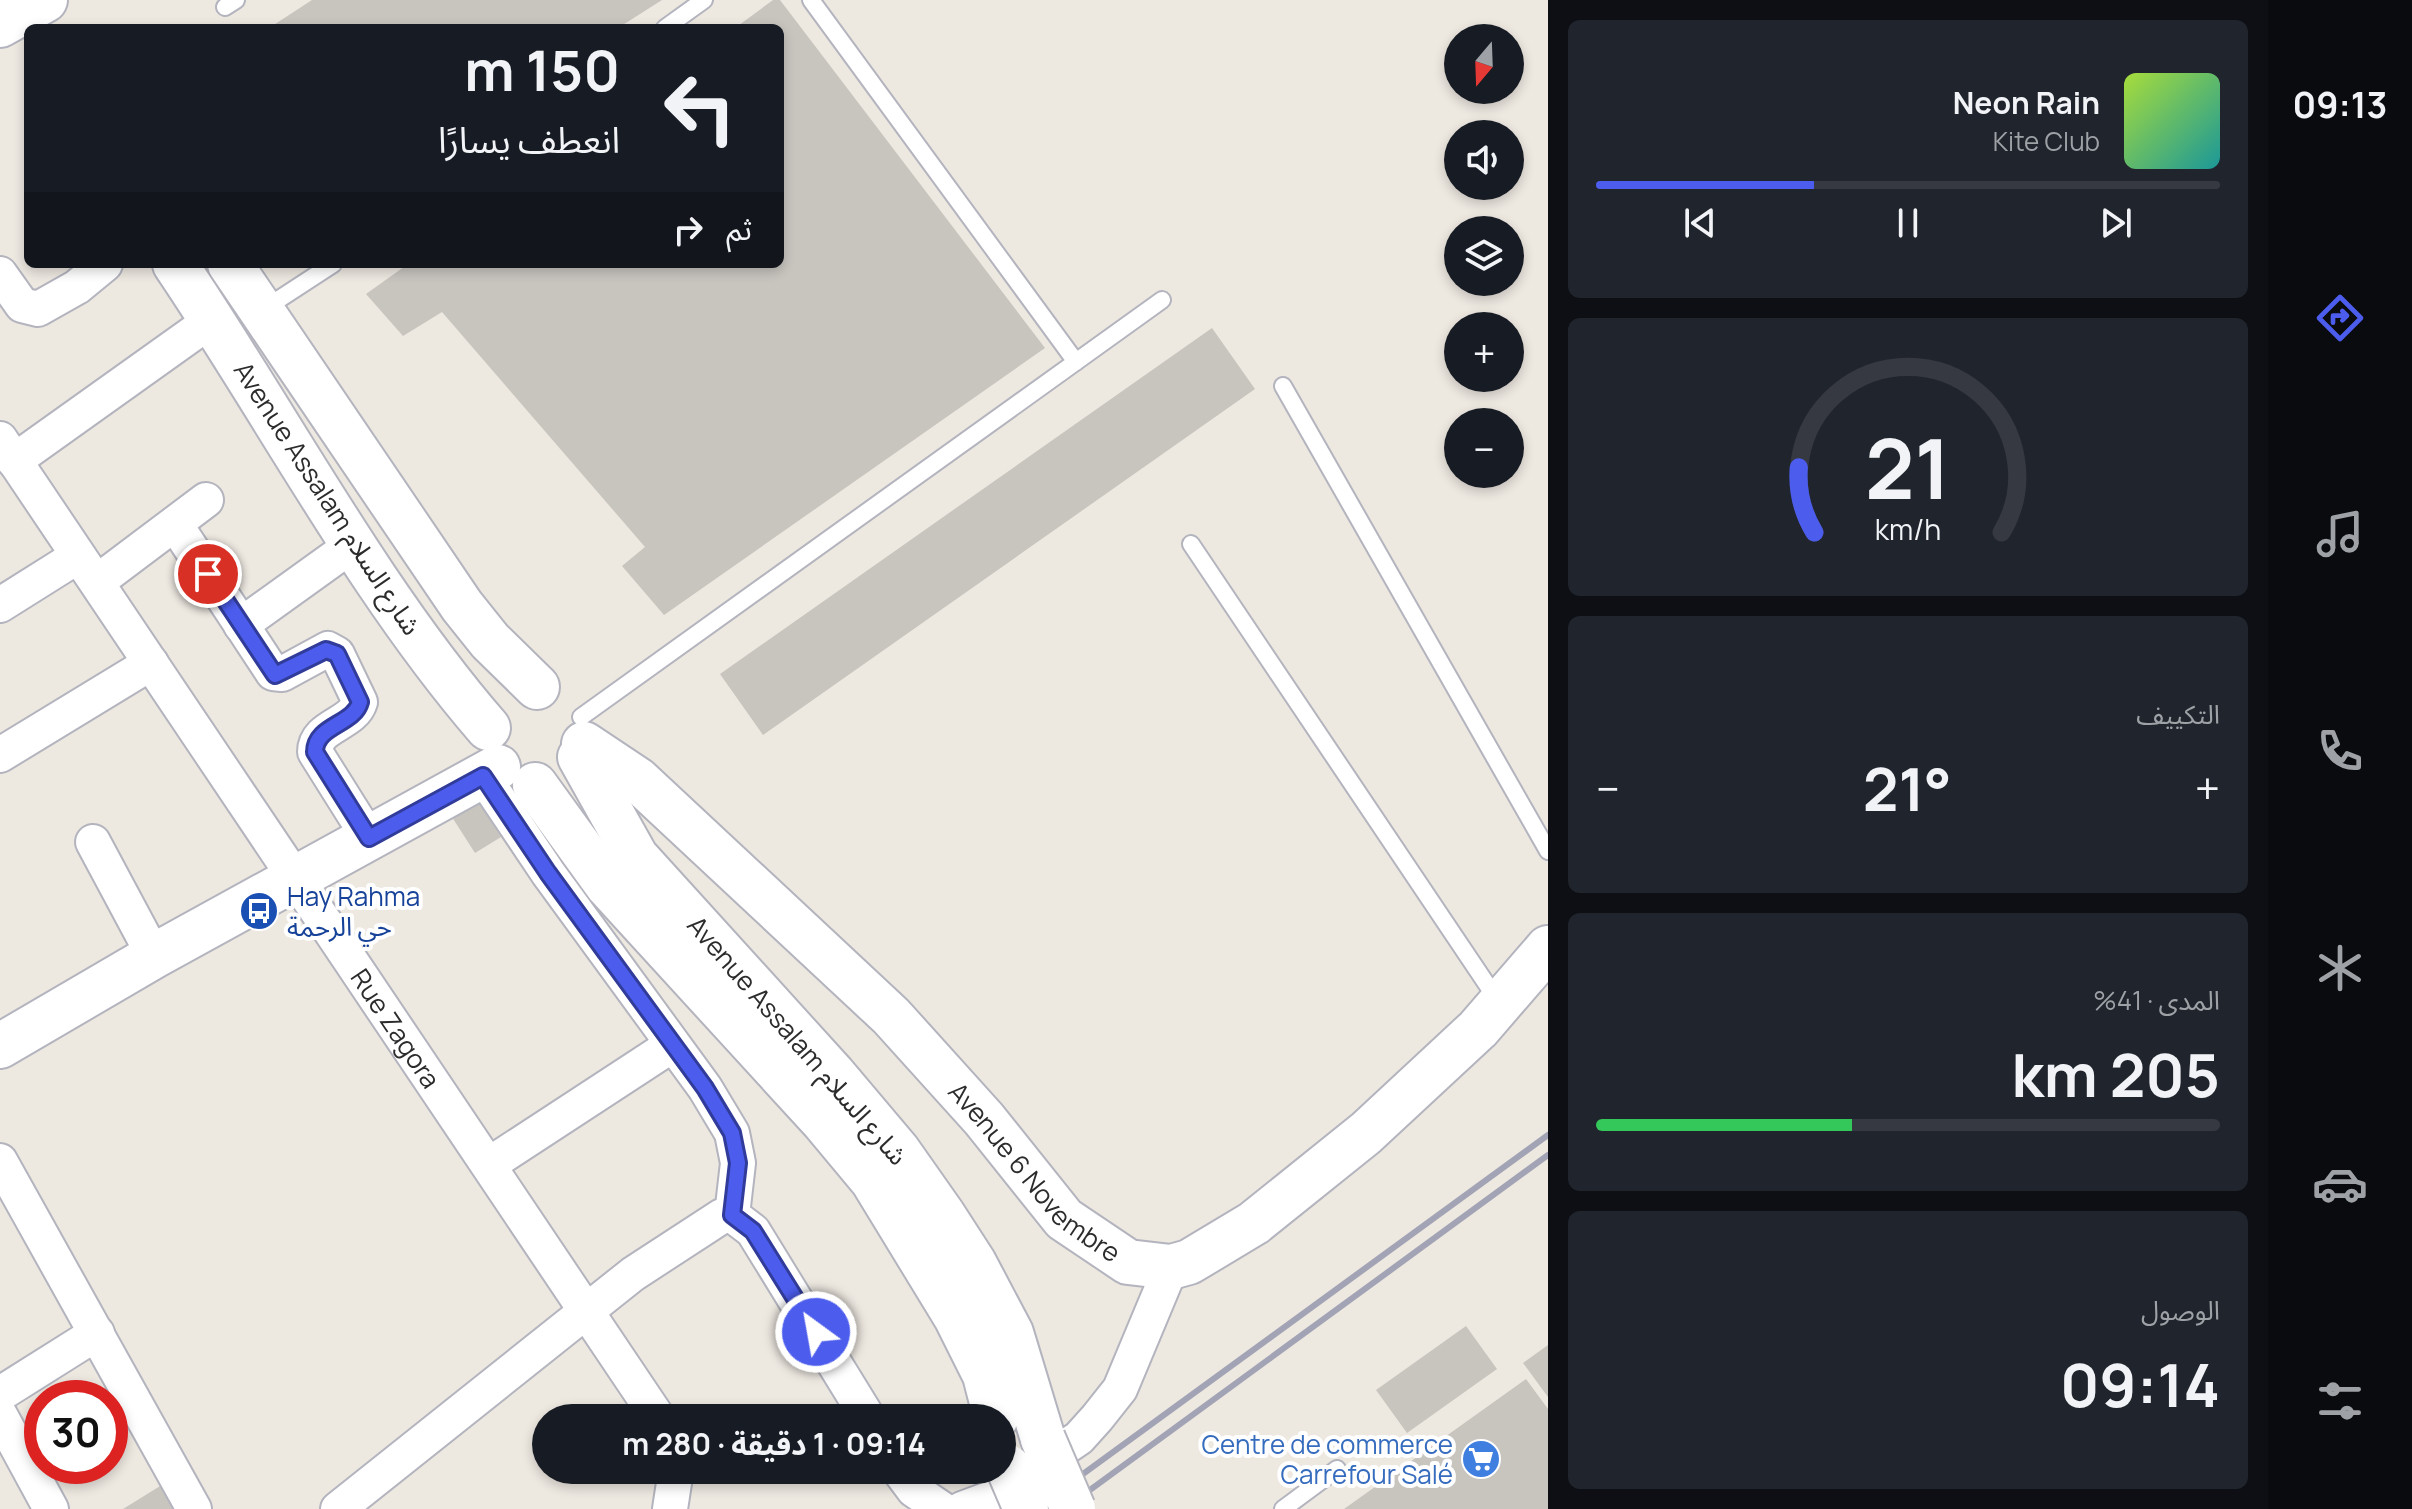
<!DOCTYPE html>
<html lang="ar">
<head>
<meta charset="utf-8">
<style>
  body { margin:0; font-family:Manrope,"Noto Sans Arabic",sans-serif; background:#20242c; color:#f1f3f6; direction:rtl; height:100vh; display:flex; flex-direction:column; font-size:30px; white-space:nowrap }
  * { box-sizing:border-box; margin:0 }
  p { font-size:26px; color:#9ea1a6 }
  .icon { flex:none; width:44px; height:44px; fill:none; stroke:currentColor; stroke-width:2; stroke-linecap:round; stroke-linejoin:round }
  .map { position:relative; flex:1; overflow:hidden; direction:ltr }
  .details { display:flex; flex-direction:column; gap:20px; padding:20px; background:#0d0f14; width:720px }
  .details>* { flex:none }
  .banner { position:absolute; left:24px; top:24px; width:760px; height:244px; border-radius:12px; box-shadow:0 4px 12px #0003; direction:rtl; background:#171b24; color:#f1f3f6; overflow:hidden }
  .needle { width:52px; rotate:199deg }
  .buttons { position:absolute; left:1444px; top:24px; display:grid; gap:16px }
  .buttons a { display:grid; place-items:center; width:80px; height:80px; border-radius:50%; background:#171b24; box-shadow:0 4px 12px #0003; font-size:40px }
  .speed { position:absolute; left:24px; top:1380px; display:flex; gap:16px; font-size:40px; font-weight:700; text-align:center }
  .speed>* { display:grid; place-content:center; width:104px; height:104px; border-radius:50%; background:#171b24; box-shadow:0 4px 12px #0003; line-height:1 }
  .speed .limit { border:12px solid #d22; background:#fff; color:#111 }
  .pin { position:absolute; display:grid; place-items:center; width:68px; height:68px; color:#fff; margin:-34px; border:4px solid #fff; border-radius:50%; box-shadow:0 2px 8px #0007 }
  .me { position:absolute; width:88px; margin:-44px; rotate:328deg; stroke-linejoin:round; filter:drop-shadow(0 0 6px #0008) }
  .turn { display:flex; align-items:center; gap:28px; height:168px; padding:0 32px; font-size:36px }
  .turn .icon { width:104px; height:104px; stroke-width:2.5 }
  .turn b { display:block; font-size:56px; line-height:68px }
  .then { display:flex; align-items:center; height:76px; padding:0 32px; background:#0003; gap:16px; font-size:30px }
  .big { font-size:60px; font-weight:700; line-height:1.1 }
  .details .card { flex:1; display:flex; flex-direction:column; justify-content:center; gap:12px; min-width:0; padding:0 28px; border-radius:12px; background:#20242c }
  .details .dial { align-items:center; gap:0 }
  .dial svg { height:208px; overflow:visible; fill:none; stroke:#363941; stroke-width:7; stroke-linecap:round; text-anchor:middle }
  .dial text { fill:#f1f3f6; stroke:none }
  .song { display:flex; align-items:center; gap:24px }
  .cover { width:96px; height:96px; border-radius:12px; background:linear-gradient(135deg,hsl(80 70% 55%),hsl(180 70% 35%)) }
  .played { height:8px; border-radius:4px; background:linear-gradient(90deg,#4c5ded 35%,#363941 35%) }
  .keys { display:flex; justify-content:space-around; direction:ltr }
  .heat { display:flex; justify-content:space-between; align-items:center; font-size:44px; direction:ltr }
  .charge { height:12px; border-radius:6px; background:linear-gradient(90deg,#34c759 41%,#363941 0) }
  .trip { position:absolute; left:532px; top:1404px; width:484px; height:80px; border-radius:40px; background:#171b24; box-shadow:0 4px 12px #0003; font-weight:700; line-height:80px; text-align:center; direction:rtl }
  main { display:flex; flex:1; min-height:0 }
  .dock { display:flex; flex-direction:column; width:144px; justify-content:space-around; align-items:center; background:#090b0e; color:#9ea1a6 }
  .dock .icon { width:56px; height:56px }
  .dock .on { color:#4c5ded }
  .dock b { font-size:36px; color:#f1f3f6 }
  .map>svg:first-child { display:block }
</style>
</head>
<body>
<main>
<nav class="dock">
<b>09:13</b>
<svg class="icon on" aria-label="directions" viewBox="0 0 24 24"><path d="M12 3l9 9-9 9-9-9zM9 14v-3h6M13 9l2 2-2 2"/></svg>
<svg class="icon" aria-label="music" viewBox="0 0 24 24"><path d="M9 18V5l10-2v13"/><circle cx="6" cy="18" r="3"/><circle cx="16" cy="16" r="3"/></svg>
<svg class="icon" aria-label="phone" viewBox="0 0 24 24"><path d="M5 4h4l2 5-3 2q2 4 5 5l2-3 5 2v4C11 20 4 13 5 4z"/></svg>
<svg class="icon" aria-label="climate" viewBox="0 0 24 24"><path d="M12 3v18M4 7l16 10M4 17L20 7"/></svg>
<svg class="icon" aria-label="car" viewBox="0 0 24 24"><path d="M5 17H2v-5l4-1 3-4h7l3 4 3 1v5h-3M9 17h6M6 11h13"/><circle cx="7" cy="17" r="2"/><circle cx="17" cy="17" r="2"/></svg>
<svg class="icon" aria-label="filters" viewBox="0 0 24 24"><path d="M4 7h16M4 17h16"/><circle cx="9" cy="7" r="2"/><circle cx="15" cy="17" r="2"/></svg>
</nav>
<section class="details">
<div class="card">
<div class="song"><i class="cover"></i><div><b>Neon Rain</b><p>Kite Club</p></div></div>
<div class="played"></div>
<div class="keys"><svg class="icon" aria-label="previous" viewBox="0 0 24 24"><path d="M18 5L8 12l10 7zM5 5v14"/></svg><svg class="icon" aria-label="pause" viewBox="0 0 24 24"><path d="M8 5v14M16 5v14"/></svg><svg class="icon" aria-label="next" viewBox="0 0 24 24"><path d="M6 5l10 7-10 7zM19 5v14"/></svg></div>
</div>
<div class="card dial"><svg viewBox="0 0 100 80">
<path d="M14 69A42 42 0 1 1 86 69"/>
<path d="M14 69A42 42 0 0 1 8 44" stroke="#4c5ded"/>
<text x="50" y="56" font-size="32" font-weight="700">21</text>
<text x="50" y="72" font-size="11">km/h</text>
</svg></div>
<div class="card"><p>التكييف</p>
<div class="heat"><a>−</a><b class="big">21°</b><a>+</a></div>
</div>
<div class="card"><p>المدى · 41%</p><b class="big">205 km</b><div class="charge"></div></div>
<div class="card"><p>الوصول</p><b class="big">09:14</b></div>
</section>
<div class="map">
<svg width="1548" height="1509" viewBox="0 0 1548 1509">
  <rect width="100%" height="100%" fill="#ede8e0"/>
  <!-- building -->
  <path fill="#c8c5bf" d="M312 0H662L618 28H269Z
    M773 0H780L1045 348 664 615 622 566 645 547 442 312 403 336 366 294 408 264H780V28H735Z
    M1212 328 1255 389 763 735 720 674Z
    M476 798 501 837 475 853 450 814Z
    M1466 1326 1497 1369 1407 1433 1376 1390Z
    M1548 1345V1397L1523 1363Z
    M1526 1379 1548 1409V1509H1344Z
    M165 1483 181 1509H123Z"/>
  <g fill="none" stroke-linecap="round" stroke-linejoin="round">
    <defs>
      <path id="lane" d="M811 0 1076 362
        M225 7 236 0
        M665 28 704 0
        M264 309 333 264
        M1283 386 1548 851
        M1191 544 1498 1001
        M581 717 1162 300
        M1283 1509 1337 1469"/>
      <g id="street">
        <path d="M0 274 22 305 38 309 77 287 105 264"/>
        <path id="s1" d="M0 439 658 1418"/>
        <path d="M14 461 213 319"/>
        <path d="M175 524 273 673 282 674 328 649 337 654 360 702C353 725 315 725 315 752L369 838"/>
        <path d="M97 582 206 500"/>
        <path d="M0 605 78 556"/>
        <path d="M241 625 355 543"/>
        <path d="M0 755 151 663"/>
        <path d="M483 776 548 873 705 1088 732 1133 738 1163 732 1215"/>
        <path d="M93 842 154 956"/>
        <path d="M0 1161 194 1509"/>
        <path d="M490 1164 672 1045"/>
        <path d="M0 1394 97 1333"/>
        <path d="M0 1415 51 1509"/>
        <path d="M899 1470 914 1490 942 1509"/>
        <path d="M338 1509 633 1274 722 1216 732 1215 753 1231 868 1418"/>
        <path d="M670 1509 676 1470"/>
        <path d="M962 1509 989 1499 1079 1438 1097 1418 1120 1389 1171 1267"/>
      </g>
      <g id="secondary">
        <path d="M0 25 45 0"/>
        <path d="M175 264C277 415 369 591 488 728"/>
        <path d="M230 264 462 606 490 641 537 687"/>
        <path id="s2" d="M584 744 638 780 891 1016 984 1119 1064 1219 1128 1262 1171 1267 1189 1262 1254 1223 1366 1133 1478 1029 1548 948"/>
        <path d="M580 757 636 857 833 1074 898 1151 943 1215 974 1263 1011 1333 1043 1439"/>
        <path d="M535 785 608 886 823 1121 873 1181 956 1317 985 1375 996 1418"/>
        <path d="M0 1046 154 956 498 767"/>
      </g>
    </defs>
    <!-- lane casing -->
    <use href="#lane" stroke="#b3b4be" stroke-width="20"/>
    <!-- street casing -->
    <use href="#street" stroke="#b3b4be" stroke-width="38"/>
    <!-- secondary casing -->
    <use href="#secondary" stroke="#b3b4be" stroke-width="48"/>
    <!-- lane -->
    <use href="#lane" stroke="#fff" stroke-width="16"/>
    <!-- street -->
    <use href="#street" stroke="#fff" stroke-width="34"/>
    <!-- secondary -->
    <use href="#secondary" stroke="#fff" stroke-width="44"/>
    <!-- rail -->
    <path stroke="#a2a4b5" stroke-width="6" d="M1035 1509 1548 1135
      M1064 1509 1548 1155"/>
    <defs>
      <path id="secondary-bridge" d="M1043 1439 1073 1509
        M1008 1467 1026 1509"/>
    </defs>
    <!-- secondary-bridge casing -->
    <use href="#secondary-bridge" stroke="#b3b4be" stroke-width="48" stroke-linecap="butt"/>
    <!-- secondary-bridge -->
    <use href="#secondary-bridge" stroke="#fff" stroke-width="44"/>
  </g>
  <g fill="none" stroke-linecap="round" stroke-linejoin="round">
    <defs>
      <path id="route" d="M208 574 275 675 326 650 337 654 360 702C354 725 315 725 315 752L369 838 483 776 548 873 705 1088 732 1133 738 1163 732 1215 753 1231 816 1332"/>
    </defs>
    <!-- route casing -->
    <use href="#route" stroke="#313c9a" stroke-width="20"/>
    <!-- route -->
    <use href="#route" stroke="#4c5ded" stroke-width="14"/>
  </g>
  <!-- icons -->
  <defs>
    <symbol id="bus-disc" viewBox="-11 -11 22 22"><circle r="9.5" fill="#1a4fb4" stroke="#fff"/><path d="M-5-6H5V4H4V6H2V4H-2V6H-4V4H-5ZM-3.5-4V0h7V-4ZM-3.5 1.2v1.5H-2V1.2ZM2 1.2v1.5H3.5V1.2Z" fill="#fff"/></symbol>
    <symbol id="supermarket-disc" viewBox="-11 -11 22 22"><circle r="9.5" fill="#3f7fe0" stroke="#fff"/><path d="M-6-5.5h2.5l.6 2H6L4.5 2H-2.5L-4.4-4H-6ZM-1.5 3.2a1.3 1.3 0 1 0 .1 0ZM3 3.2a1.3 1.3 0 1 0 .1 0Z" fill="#fff"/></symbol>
  </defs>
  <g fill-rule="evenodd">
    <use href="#bus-disc" x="237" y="889" width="44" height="44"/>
    <use href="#supermarket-disc" x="1459" y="1437" width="44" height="44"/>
  </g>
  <g text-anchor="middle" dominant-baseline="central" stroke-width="8" stroke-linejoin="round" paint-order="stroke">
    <!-- street labels -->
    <g font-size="26" fill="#2c2c2c" stroke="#fff">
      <text transform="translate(328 498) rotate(57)">Avenue Assalam شارع السلام</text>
      <text stroke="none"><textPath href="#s1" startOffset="710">Rue Zagora</textPath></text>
      <text transform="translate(798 1040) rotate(49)">Avenue Assalam شارع السلام</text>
      <text stroke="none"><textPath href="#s2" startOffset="624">Avenue 6 Novembre</textPath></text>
    </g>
    <!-- transit labels -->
    <g font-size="26" fill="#164399" stroke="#fff" text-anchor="start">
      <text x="287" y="896">Hay Rahma<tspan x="287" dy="30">حي الرحمة</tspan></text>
    </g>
    <!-- shop labels -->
    <g font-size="26" fill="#366cbe" stroke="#fff" text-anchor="end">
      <text x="1453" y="1444">Centre de commerce<tspan x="1453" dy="30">Carrefour Salé</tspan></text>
    </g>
  </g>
</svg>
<div class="buttons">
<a><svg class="needle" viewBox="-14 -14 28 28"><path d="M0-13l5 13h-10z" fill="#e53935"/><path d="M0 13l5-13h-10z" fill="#9ea1a6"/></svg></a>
<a><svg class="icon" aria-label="sound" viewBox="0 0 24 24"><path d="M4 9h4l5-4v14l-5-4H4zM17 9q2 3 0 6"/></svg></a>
<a><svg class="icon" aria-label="layers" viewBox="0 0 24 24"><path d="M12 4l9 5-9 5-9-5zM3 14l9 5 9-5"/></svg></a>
<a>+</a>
<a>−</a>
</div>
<div class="speed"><div class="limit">30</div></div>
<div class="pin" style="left:208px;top:574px;background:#d93025"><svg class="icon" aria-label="arrive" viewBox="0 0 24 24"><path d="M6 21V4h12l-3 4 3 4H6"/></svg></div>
<svg class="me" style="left:816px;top:1332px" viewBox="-20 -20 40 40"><circle r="17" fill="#4c5ded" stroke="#fff" stroke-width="3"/><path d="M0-11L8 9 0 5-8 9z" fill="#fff"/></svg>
<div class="trip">09:14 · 1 دقيقة · 280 m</div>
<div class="banner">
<div class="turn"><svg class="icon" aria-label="left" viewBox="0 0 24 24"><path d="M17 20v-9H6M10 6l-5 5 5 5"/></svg><div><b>150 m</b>انعطف يسارًا</div></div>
<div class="then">ثم<svg class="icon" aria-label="right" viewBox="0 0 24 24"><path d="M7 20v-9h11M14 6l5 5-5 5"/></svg></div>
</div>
</div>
</main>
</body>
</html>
